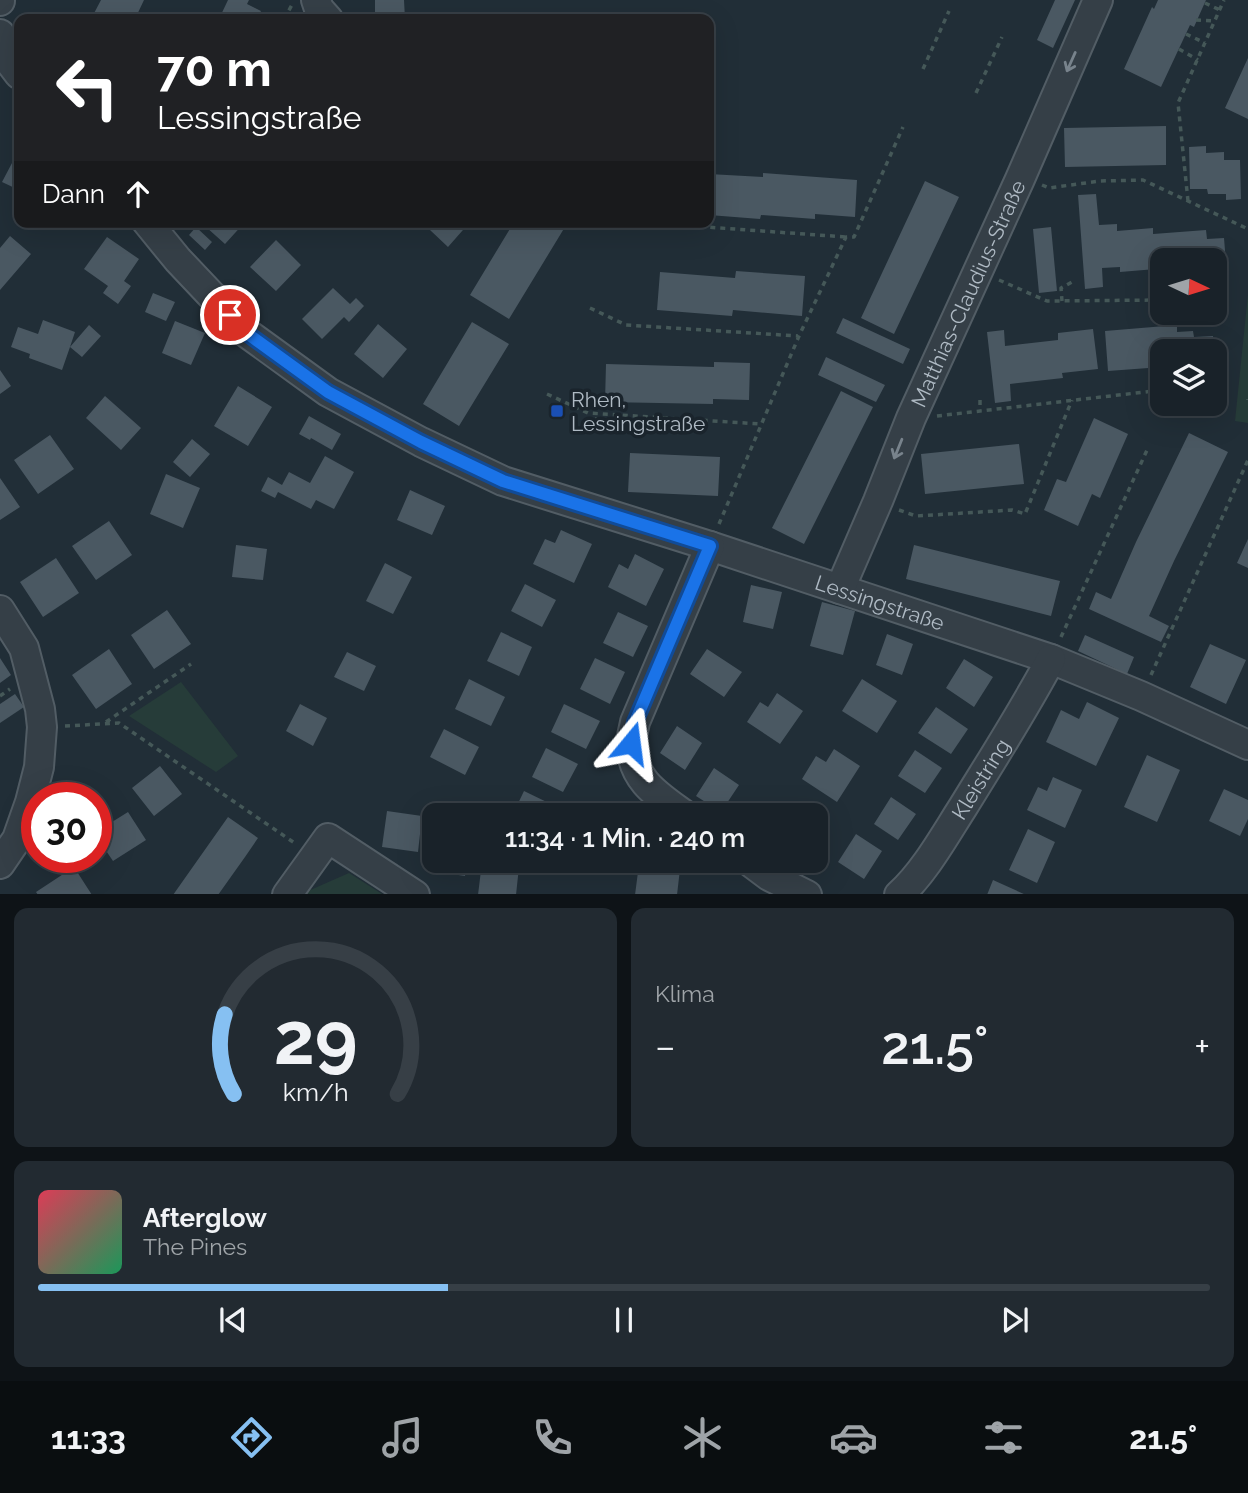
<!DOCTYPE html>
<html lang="de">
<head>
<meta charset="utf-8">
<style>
  body { margin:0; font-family:Raleway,sans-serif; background:#222a31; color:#f1f3f6; height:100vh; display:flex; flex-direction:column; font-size:26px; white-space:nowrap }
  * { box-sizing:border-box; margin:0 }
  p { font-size:23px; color:#9fa4a8 }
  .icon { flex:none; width:38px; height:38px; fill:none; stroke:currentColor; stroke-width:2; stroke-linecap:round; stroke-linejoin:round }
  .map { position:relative; height:894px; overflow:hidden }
  .details { display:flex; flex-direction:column; gap:14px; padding:14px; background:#0e1317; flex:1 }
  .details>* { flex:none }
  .guide { position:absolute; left:14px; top:14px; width:700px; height:214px; border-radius:14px; box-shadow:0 7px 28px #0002,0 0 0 2px #373f46; background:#202124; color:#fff; overflow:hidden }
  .needle { width:46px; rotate:94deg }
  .controls { position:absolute; left:1150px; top:248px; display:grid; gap:14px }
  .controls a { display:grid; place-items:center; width:77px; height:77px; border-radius:14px; background:#192229; box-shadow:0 7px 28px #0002,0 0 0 2px #373f46; font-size:35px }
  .speed { position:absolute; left:21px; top:782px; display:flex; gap:14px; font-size:35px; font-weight:700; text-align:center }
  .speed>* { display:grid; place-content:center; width:91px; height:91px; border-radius:50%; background:#192229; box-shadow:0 7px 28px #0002,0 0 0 2px #373f46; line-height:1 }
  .speed .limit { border:10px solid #d22; background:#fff; color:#111 }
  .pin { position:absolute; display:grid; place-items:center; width:60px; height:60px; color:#fff; margin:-30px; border:4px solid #fff; border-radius:50%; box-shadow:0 2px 7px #0007 }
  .me { position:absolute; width:77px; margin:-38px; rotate:16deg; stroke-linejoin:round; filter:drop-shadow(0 0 5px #0008) }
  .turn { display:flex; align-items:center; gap:24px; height:147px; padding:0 28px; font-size:32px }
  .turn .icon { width:91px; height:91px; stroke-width:2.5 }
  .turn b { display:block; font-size:49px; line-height:60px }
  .then { display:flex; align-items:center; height:66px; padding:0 28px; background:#0003; gap:14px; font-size:26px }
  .big { font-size:52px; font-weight:600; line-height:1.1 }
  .details .tile { flex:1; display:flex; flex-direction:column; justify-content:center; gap:10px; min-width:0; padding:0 24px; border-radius:14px; background:#222a31 }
  .details .dial { align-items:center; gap:0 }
  .dial svg { height:182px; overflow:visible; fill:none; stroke:#373f46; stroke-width:7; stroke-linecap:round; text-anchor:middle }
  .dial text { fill:#f1f3f6; stroke:none }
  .song { display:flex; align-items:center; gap:21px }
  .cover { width:84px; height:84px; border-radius:10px; background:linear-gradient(135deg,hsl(350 70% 55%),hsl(150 70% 35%)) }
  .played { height:7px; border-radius:4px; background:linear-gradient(90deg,#86c0f2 35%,#373f46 35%) }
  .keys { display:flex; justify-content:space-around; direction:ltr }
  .heat { display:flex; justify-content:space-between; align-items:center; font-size:38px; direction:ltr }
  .details .tiles { flex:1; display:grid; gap:14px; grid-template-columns:1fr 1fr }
  .tile:last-child { grid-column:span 2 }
  .trip { position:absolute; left:422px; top:803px; width:406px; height:70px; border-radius:14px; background:#192229; box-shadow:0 7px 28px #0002,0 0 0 2px #373f46; font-weight:600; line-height:70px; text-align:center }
  .menu { display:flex; height:112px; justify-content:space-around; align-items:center; background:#0a0e10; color:#9fa4a8 }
  .menu .icon { width:49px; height:49px }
  .menu .on { color:#86c0f2 }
  .menu b { font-size:32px; color:#f1f3f6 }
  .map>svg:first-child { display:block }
</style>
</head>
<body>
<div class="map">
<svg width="1248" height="895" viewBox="0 0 1248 895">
  <rect width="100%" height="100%" fill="#212e37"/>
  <!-- green -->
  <path fill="#263c39" d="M1248 294V423L1235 421Z
    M181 682 238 756 216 772 129 716Z
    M349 873 382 894 299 895Z"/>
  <!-- building -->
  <path fill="#4a5862" d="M101 0H144L135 19H91Z
    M228 0H249L247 4 261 11 257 19H219Z
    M375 0H404L405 19H375Z
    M1055 0H1075L1053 48 1037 40Z
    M1158 0H1206L1194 27 1190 25 1161 87 1124 69 1152 7 1154 9Z
    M1248 58V119L1225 108Z
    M1166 126V165L1065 167 1064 128Z
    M1206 146V153L1224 152V160H1240L1241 199 1226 200V194H1208L1207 189H1190L1189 147Z
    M12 163 19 166V190L2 182Z
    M763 173 857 180 855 217 815 214V219L761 215 760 219 709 215V174L763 177Z
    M925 181 959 197 894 334 861 318Z
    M1096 194 1099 225 1117 224V231L1153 228V234L1206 230 1207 239 1224 238 1227 275 1214 276V261H1162V275H1157L1156 269 1120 272V267L1102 268 1103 287 1085 289 1078 195Z
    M209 222H245L225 244 206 227Z
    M437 222H470L448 247 430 230Z
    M514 222H568L509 319 470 295Z
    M196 227 212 242 205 250 189 235Z
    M1051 227 1057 291 1039 293 1033 229Z
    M10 236 31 254 0 290V248Z
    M107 237 139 259 124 281 131 286 118 304 103 293 108 286 84 269Z
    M276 240 301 265 276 291 250 267Z
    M736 271 805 276 802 316 733 310 732 316 657 310 660 272 735 278Z
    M333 288 350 304 356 298 364 306 349 322 344 317 322 339 302 319Z
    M153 293 175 302 166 321 145 312Z
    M843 318 910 349 903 364 836 333Z
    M43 320 75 332 70 347 89 325 101 336 82 357 70 347 62 370 29 358 30 354 11 347 18 327 38 334Z
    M175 321 205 333 191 365 162 353Z
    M472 322 509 344 459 426 423 404Z
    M378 324 407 349 383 378 354 354Z
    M1177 325V332L1193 331 1194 337 1213 336 1214 352H1162V367L1108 371 1105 331Z
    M1093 329 1098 369 1062 373 1063 378 1010 384 1011 401 995 403 987 332 1004 330 1005 346 1058 340V333Z
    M826 357 885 385 876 402 818 375Z
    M714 362 750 363 749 400 713 399V404L605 402 606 364 714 367Z
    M0 370 11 386 0 394Z
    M238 386 272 407 248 446 214 426Z
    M841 391 873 407 804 544 772 528Z
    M105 396 141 428 121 450 86 418Z
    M309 416 341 434 332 450 311 438 310 440 299 434Z
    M1094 418 1128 434 1100 498 1092 494 1078 526 1044 510 1057 479 1066 482Z
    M1189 433 1228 452 1174 561 1149 616 1169 626 1161 642 1089 609 1096 592 1111 599 1136 542Z
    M50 435 74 469 38 494 14 460Z
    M192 439 210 454 190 477 173 462Z
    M1019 444 1024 484 925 494 921 454Z
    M630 453 720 457 718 496 628 492Z
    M325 456 354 472 334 509 316 500 311 509 278 492 275 498 261 491 268 477 282 485 289 472 310 483Z
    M166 474 200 488 183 528 150 514Z
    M0 478 20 507 0 520Z
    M410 490 445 506 432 535 397 520Z
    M109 521 132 555 96 580 72 546Z
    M561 530 592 544 574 583 533 564 545 539 555 543Z
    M1248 539V568L1237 563Z
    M236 545 267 549 263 580 232 577Z
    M914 545 1060 581 1051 616 906 579Z
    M635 554 664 569 646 606 608 587 619 564 628 569Z
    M56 558 79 593 43 617 20 582Z
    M385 563 412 577 393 614 366 601Z
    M525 584 556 600 542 627 511 611Z
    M751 585 782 592 773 629 743 622Z
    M822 602 855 611 843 655 810 646Z
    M167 610 191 644 154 669 131 635Z
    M618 612 648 626 633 657 603 643Z
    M501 632 532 647 519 676 487 661Z
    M887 634 913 644 902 675 876 665Z
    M1085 635 1134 657 1127 674 1078 651Z
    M1210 644 1246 660 1226 704 1190 687Z
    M109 649 132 684 96 709 72 675Z
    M707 649 742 672 724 697 690 674Z
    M347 652 376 666 364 691 334 677Z
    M0 658 11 675 0 683Z
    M595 658 625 672 610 704 580 689Z
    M964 659 993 677 974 707 946 688Z
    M469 679 505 697 491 726 455 709Z
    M862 679 897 701 877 733 842 711Z
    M777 693 803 711 780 744 747 722 760 702 768 707Z
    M15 694 24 707 0 723V704Z
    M1087 702 1119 718 1096 766 1046 742 1061 710 1079 719Z
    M300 704 327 718 313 746 286 731Z
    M564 704 600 721 586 749 551 732Z
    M936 707 968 729 951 754 918 733Z
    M677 726 702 743 685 770 660 753Z
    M444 729 479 747 465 775 430 757Z
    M546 748 578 764 563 792 532 777Z
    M834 749 860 766 837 802 802 779 816 756 826 762Z
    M915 750 942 768 925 793 898 776Z
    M1147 755 1180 770 1157 822 1124 807Z
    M160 766 182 794 154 816 132 788Z
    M714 768 739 785 721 812 696 796Z
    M1053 777 1082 790 1065 828 1027 810 1038 787 1047 791Z
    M1224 789 1248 800V819L1240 836 1209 821Z
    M524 791 557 807 552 816H512Z
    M891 797 916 814 898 840 874 824Z
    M387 811 422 816 418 852 382 847Z
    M128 812 146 840 113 861 96 836V832Z
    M228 817 258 838 245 857 218 895H173Z
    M1028 829 1055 842 1037 883 1009 870Z
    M856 834 882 851 864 879 838 862Z
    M432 861H467L465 876 431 871Z
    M482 862 519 867 516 895H478Z
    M639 864 680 869 677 895H635Z
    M74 867 92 895H38L36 892Z
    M993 880 1026 895H987Z"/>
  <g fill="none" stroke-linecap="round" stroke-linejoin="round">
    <defs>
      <g id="minor">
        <path d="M316 0 319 9 328 19"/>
        <path d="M0 1V0"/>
        <path d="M0 34 6 57 19 74"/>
        <path id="s1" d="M147 222 178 260 248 334 328 392 421 442 503 481 710 546 1051 659 1141 696 1248 745"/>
        <path id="s2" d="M840 589 878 501 911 418 1020 179 1098 0"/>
        <path d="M0 610 24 648 40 709 42 727 39 767 30 802 17 839 0 864"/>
        <path d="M686 816C659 796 632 781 631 744 631 737 634 729 635 722L710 546"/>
        <path d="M749 861 769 876 807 895"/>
        <path d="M287 895 328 838 415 895"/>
        <path id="s3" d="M899 895C924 873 945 835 963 807 993 758 1024 710 1051 659"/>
      </g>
    </defs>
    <!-- minor casing -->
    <use href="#minor" stroke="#525d65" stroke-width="32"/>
    <!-- path -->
    <path stroke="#455858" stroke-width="3.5" stroke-dasharray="5 5" stroke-linecap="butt" d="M1205 3 1220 10
      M284 19 293 3
      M1196 20 1215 21
      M1186 34 1205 43
      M1179 49 1198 60
      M923 69 949 11
      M976 93 1002 37
      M1042 185 1049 188 1100 181 1143 180 1248 229
      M1188 201 1178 103 1224 0
      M671 222 678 225 846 237
      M999 280 1047 301 1162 300
      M1062 301 1061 288 1072 282
      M590 308 626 325 798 336
      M547 394 588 413 761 424
      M1248 399V400
      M980 400V411
      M937 416 1162 390
      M597 422V413
      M899 510 916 516 1012 510 1025 514 1072 400
      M719 524 799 336 846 237H854L903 127
      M1061 637 1148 448
      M1151 675 1248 460
      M0 696 10 689
      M106 722 191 664
      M65 726 119 723 296 844"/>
    <!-- minor -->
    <use href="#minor" stroke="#353f47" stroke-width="28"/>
  </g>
  <!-- one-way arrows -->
  <defs><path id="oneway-shaft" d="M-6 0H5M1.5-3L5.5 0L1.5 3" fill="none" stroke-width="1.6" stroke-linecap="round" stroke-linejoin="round" transform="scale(1.75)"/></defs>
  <g stroke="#78838c">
    <use href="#oneway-shaft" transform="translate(1071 62) rotate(114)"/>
    <use href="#oneway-shaft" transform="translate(898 449) rotate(112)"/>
  </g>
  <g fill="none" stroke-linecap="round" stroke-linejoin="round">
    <defs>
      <path id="route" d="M230 315 248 334 328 392 421 442 503 481 710 546 635 722 631 743"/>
    </defs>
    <!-- route casing -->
    <use href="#route" stroke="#114b97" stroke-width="18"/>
    <!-- route -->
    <use href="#route" stroke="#1a73e8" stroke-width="12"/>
  </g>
  <!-- markers -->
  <rect fill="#1a4fb4" stroke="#1a242c" stroke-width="2.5" x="550" y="404" width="14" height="14" rx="3.5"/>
  <g text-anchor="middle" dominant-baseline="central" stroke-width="7" stroke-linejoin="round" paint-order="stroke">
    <!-- street labels -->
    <g font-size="21" fill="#afbac4" stroke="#1a242c">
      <text stroke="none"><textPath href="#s2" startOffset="322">Matthias-Claudius-Straße</textPath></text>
      <text stroke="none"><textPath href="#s1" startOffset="842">Lessingstraße</textPath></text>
      <text stroke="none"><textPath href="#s3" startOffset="142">Kleistring</textPath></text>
    </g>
    <!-- poi labels -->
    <g font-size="21" fill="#afbac4" stroke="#1a242c" text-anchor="start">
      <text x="571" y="399">Rhen,<tspan x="571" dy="24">Lessingstraße</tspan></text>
    </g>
  </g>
</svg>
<div class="controls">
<a><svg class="needle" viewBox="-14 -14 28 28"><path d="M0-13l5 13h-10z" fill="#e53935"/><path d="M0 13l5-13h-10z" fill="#9fa4a8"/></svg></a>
<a><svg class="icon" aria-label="layers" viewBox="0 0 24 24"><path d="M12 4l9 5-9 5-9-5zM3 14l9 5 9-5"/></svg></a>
</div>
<div class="speed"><div class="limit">30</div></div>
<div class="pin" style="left:230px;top:315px;background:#d93025"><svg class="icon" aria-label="arrive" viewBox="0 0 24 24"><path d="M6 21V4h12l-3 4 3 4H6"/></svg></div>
<svg class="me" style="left:631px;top:743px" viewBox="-20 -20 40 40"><path d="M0-17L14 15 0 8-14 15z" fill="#1a73e8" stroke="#fff" stroke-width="4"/></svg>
<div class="trip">11:34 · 1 Min. · 240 m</div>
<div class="guide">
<div class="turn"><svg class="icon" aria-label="left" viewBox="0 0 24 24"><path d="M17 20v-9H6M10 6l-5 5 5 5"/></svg><div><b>70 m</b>Lessingstraße</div></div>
<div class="then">Dann<svg class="icon" aria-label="ahead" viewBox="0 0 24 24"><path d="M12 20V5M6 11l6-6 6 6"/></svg></div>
</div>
</div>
<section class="details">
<div class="tiles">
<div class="tile dial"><svg viewBox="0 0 100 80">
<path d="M14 69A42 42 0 1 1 86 69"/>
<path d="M14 69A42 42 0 0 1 10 34" stroke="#86c0f2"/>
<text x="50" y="56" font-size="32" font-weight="700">29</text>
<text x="50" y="72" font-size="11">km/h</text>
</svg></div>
<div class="tile"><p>Klima</p>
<div class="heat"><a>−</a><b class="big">21.5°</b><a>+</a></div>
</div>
<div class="tile">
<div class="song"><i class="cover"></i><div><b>Afterglow</b><p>The Pines</p></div></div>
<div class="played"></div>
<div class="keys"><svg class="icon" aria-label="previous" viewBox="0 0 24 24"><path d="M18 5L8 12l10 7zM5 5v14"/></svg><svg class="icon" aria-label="pause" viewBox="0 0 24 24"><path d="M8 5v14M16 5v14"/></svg><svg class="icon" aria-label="next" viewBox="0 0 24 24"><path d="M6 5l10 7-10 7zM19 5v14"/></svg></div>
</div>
</div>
</section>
<nav class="menu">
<b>11:33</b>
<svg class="icon on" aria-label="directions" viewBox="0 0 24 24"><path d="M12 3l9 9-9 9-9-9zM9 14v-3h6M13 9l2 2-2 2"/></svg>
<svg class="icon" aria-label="music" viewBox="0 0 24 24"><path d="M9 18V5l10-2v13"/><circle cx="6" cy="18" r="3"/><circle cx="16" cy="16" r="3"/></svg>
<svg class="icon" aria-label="phone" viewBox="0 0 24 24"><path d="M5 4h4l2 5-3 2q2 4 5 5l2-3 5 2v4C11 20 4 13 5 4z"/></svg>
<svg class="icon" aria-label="climate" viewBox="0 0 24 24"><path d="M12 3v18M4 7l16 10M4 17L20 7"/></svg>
<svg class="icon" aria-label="car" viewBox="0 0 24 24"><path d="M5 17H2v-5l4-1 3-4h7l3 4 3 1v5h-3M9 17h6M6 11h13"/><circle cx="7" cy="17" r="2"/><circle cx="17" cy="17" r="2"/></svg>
<svg class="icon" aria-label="filters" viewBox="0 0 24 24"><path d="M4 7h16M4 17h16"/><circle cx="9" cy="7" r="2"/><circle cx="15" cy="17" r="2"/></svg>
<b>21.5°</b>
</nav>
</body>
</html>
